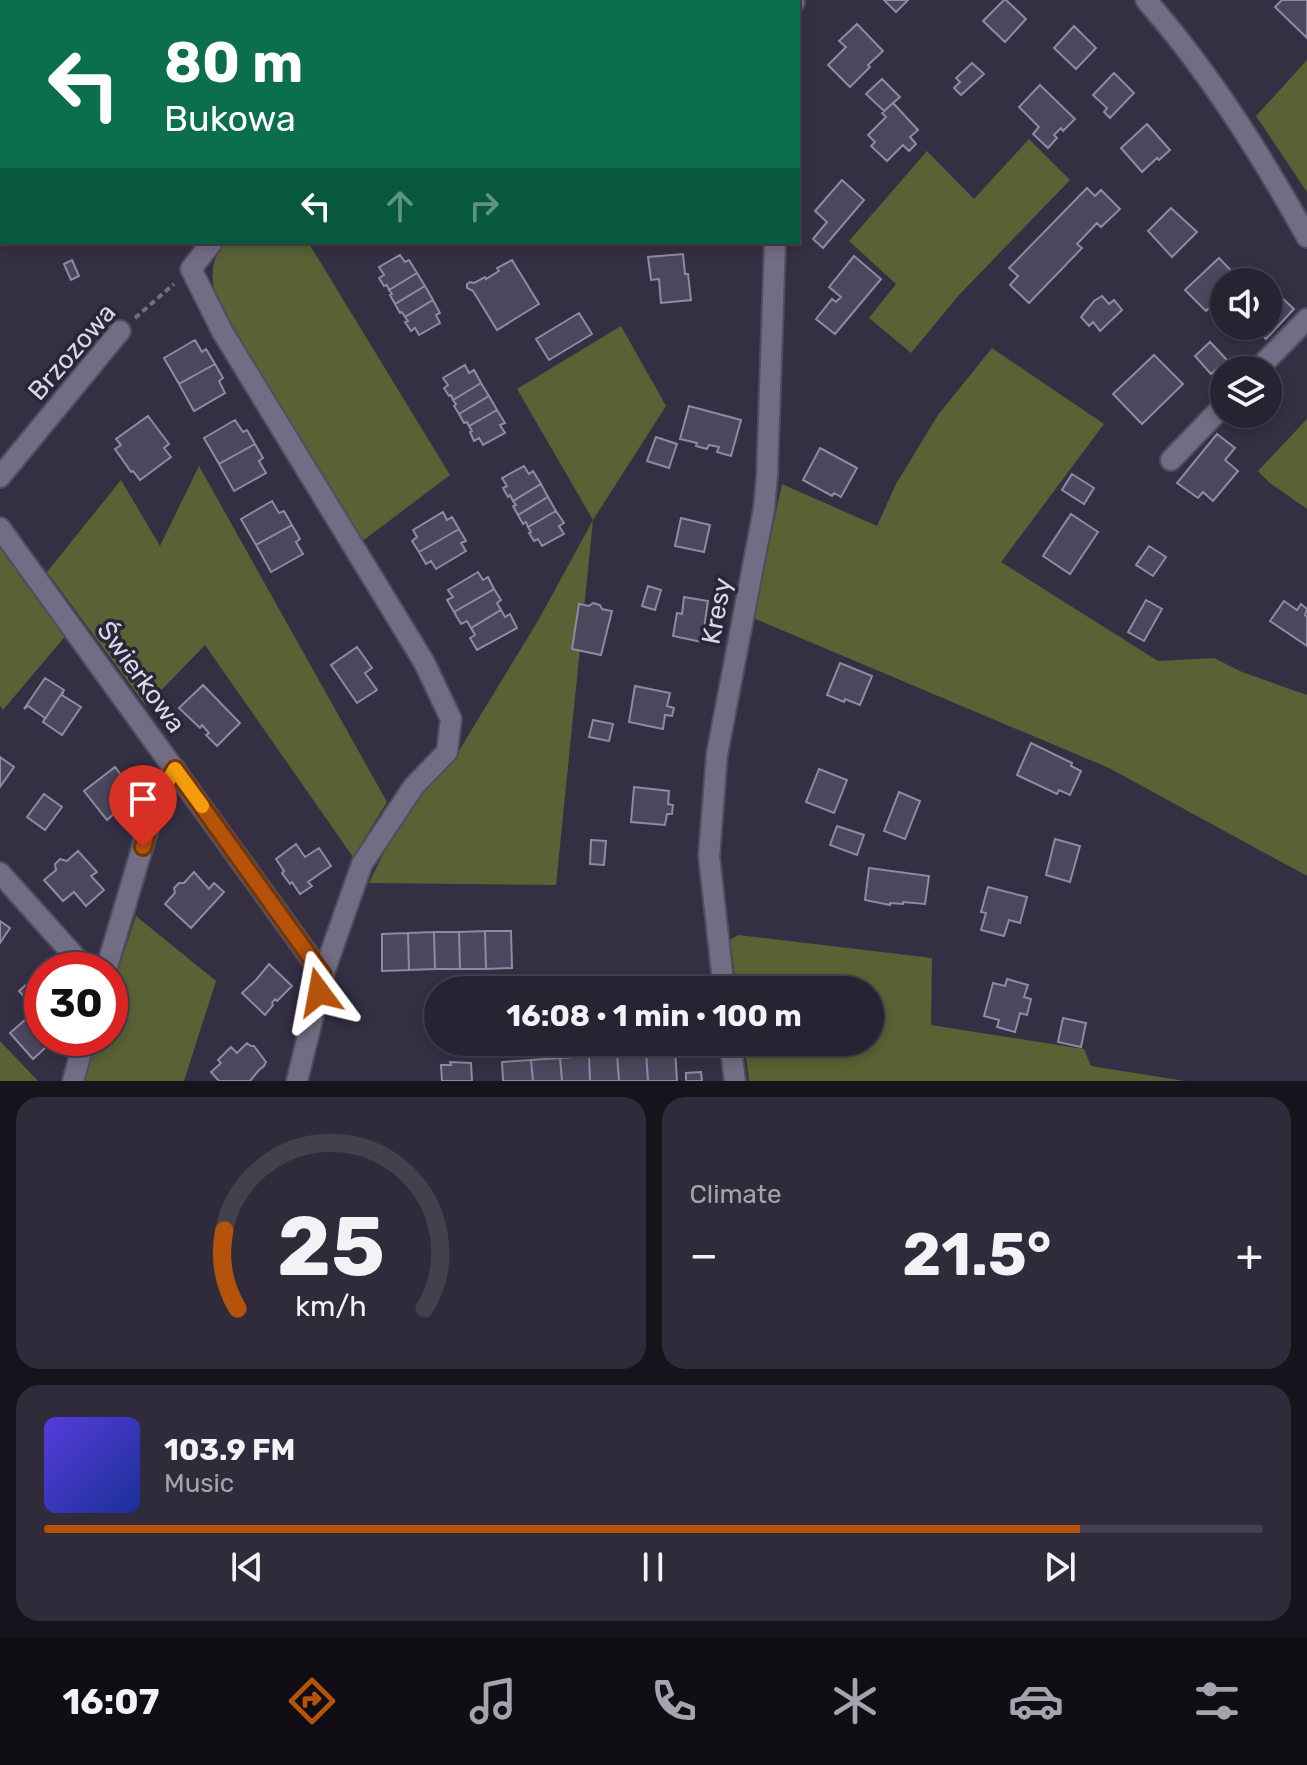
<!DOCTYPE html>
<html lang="en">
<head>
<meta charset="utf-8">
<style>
  body { margin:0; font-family:Rubik,sans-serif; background:#302b3b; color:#f1f3f6; height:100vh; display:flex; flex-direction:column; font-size:30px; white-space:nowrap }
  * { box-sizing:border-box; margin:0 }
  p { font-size:26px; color:#a5a4ac }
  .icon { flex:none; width:44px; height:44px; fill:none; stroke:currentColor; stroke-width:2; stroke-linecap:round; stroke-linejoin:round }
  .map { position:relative; height:1081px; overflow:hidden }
  .side { display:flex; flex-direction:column; gap:16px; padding:16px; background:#16131c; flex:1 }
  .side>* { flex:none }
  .top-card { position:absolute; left:0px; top:0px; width:800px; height:244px; box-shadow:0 4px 12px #0003,0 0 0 2px #44404e; background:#0b6e4f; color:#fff; overflow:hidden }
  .controls { position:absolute; left:1210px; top:268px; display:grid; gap:16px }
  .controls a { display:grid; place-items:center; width:72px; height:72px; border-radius:50%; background:#282333; box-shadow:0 4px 12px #0003,0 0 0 2px #44404e; font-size:40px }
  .speed { position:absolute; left:24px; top:952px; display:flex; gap:16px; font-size:40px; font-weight:700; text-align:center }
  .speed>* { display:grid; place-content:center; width:104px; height:104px; border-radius:50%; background:#282333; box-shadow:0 4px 12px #0003,0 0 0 2px #44404e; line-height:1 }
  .speed .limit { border:12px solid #d22; background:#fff; color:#111 }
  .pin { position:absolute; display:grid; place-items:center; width:68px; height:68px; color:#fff; margin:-82px -34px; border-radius:50% 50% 50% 0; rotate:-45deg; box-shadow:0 0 8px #0007 }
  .pin .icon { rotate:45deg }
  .me { position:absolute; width:88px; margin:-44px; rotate:347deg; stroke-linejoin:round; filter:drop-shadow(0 0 6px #0008) }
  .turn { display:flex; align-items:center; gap:28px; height:168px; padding:0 32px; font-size:36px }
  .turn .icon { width:104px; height:104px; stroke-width:2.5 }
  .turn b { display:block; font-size:56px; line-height:68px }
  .lanes { display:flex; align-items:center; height:76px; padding:0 32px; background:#0003; justify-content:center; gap:40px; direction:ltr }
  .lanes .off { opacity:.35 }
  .big { font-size:60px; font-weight:700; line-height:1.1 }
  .side .widget { flex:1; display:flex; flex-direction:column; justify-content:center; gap:12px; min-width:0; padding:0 28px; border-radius:24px; background:#302b3b }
  .side .dial { align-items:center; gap:0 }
  .dial svg { height:208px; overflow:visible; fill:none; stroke:#44404e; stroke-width:7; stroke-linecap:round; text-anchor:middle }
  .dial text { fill:#f1f3f6; stroke:none }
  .song { display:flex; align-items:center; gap:24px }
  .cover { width:96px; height:96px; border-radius:12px; background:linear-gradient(135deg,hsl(250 70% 55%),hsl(230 70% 35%)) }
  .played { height:8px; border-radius:4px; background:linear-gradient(90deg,#b45309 85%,#44404e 85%) }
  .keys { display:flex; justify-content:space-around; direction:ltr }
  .heat { display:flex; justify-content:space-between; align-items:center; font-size:44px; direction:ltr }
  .side .tiles { flex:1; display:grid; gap:16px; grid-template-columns:1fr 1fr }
  .widget:last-child { grid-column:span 2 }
  .trip { position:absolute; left:424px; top:976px; width:460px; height:80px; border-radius:40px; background:#282333; box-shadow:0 4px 12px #0003,0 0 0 2px #44404e; font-weight:700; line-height:80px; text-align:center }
  .menu { display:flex; height:128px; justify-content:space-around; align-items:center; background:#100e14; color:#a5a4ac }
  .menu .icon { width:56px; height:56px }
  .menu .current { color:#b45309 }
  .menu b { font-size:36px; color:#f1f3f6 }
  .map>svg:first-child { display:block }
</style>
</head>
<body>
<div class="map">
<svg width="1307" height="1081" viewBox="0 0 1307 1081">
  <rect width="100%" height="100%" fill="#352f44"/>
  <!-- green -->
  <path fill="#586234" d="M135 0H293L294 2H136Z
    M1307 60V192L1256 116Z
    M1029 139 1070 180 959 295 911 353 869 318 896 284 849 241 927 151 974 199Z
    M225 242H308L450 475 360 543 222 313C212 286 206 267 225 242Z
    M621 326 666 406 593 520 556 885 369 883 399 821 460 749 539 619 593 520 517 389Z
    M992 348 1104 424 1001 562 1158 661 1214 658 1242 672 1307 695V876L1109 768 753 618 782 484 877 526 896 484 938 415Z
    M1307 419V509L1270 483 1258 471Z
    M199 466 387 802 353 857 205 645 146 706 47 572 121 480 160 546Z
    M0 539 68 633 3 710 0 706Z
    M136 916 216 981 184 1081H83L96 1038H110V994Z
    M738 935 932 958 931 1025 1084 1049 1091 1066 1185 1081H749L744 1042H870V990H737L730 940Z
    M0 1041 38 1081H0Z"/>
  <!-- building -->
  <path fill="#4c475d" stroke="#8f89a2" stroke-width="2" d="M884 0H908L896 12Z
    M1004 0H1006L1026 19 1005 42 983 21Z
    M1282 0H1307V38L1275 7Z
    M857 24 883 51 868 65 870 67 850 87 828 65 846 47 839 41Z
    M1074 26 1096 48 1076 69 1054 48Z
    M972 63 984 74 961 95 954 88 960 82 956 78Z
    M1114 73 1134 93 1110 118 1104 112 1107 108 1093 95Z
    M882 79 900 97 884 111 866 94Z
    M1040 85 1075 119 1063 131 1061 128 1054 135 1057 138 1048 148 1033 134 1039 127 1019 107Z
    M893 103 918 130 910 137 916 144 909 151 903 145 887 161 871 146 875 142 868 135 886 117 882 113Z
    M1147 124 1170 150 1159 160 1157 158 1142 172 1121 148Z
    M842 180 864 200 823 248 813 239 827 222 815 211Z
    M1087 188 1095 196 1101 190 1120 209 1101 227 1097 223 1077 244 1082 248 1029 303 1010 285 1018 276 1009 268Z
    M1171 208 1197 232 1172 257 1148 231Z
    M683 254 685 274H688L691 300 661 303 659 279 651 280 648 257Z
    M400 255 405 262 409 260 417 273 389 290 387 285 384 286 379 278 384 275 379 267Z
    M854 256 881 279 835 334 816 319 832 299 836 302 841 297 829 287Z
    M1219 258 1239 279 1236 282H1224V294L1206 311 1185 290Z
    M72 260 79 276 71 280 64 264Z
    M512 260 539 304 497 330 473 291 467 288V284L470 282 474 283 485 277 486 279 499 271 497 268Z
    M417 273 425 286 395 304 390 295 392 294 389 290Z
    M425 286 433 300 405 317 402 312 400 313 395 304Z
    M1102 296 1109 304 1114 300 1122 310 1100 331 1093 322 1089 326 1081 317 1094 301Z
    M1280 296 1294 309 1266 339 1253 326H1268V300L1272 304Z
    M433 300 440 313 436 315 440 323 419 335 415 328 411 331 405 322 408 321 405 317Z
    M579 313 592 334 549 360 536 339Z
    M195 340 202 352 206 349 215 364 179 384 164 358Z
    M1210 342 1227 360 1211 374 1195 356Z
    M1154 355 1183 384 1142 424 1113 394Z
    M215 364 223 378 219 381 225 393 194 411 179 384Z
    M465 365 469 373 474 370 481 383 453 400 451 395 449 396 444 388 448 385 443 378Z
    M481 383 489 396 459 414 454 406 456 404 453 400Z
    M489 396 497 410 469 426 467 422 464 423 459 414Z
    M689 406 741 420 731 456 717 452 719 447 709 445 707 449 696 446 697 443 680 439Z
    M497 410 505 423 500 425 505 433 483 445 479 438 474 441 470 432 472 431 469 426Z
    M148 416 169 444 164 448 171 457 140 480 133 471 131 472 115 449 121 445 116 439Z
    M235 420 243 432 247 430 255 444 219 464 204 438Z
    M1217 434 1235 448 1225 460 1238 471 1213 501 1203 492 1198 498 1177 483Z
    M656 437 677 444 669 468 647 461Z
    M255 444 263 458 259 461 266 473 234 491 219 464Z
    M820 448 857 468 841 497 834 493 832 496 803 480Z
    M524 466 529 474 533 471 541 484 513 501 510 495 508 497 503 488 507 486 502 478Z
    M1072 474 1094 488 1084 504 1062 490Z
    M541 484 548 497 518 515 513 506 516 505 513 501Z
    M548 497 556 511 528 527 526 522 523 524 518 515Z
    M272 501 279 513 284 511 292 525 256 545 241 519Z
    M556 511 564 523 559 526 564 534 542 546 538 539 534 541 529 533 531 532 528 527Z
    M443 512 447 520 452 517 459 529 419 552 412 541 417 537 413 530Z
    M1071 514 1098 532 1070 574 1043 556Z
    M681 518 710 525 704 552 675 546Z
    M292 525 300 539 296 542 303 554 271 572 256 545Z
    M459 529 466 541 461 543 466 551 436 569 431 561 426 564 419 552Z
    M1149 546 1166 557 1153 576 1136 565Z
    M478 572 483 580 488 577 494 589 454 612 447 600 453 597 448 590Z
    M648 586 661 590 655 610 642 606Z
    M494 589 501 600 497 603 501 610 471 628 467 621 461 624 454 612Z
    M684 597 708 601 702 642 673 636 677 613 682 614Z
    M1146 600 1162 609 1144 641 1128 632Z
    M1284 601 1297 610 1301 604 1307 609 1305 615 1307 617V646L1270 621Z
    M593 603 600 605 602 609 612 611 601 655 572 649 579 604 589 606Z
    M501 610 505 617 510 614 517 628 477 650 470 638 475 635 471 628Z
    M357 647 372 668 365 673 377 690 357 703 331 665Z
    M840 663 872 676 860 705 845 699 844 702 827 695Z
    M45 678 64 690 43 722 45 718 28 706 24 709Z
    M203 685 240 723 217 746 206 735 209 733 202 725 200 728 179 708Z
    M635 686 670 693 667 706 674 708 672 716 665 715 663 729 629 722Z
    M64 690 62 695 81 707 62 735 43 722Z
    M593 720 613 724 609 741 589 737Z
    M1031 743 1072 763 1071 766 1081 771 1070 795 1059 790 1057 794 1017 775Z
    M0 757 14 767 0 787Z
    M115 767 134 791 113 808 116 812 107 820 84 791Z
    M819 769 847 780 834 813 806 802Z
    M634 787 669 791 668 804 673 805 672 814H667L665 825 631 822Z
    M899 792 920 801 905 839 884 831Z
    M44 794 62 807 45 830 27 817Z
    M837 826 864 835 857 855 830 845Z
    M1055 839 1080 846 1070 882 1046 875Z
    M591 840 606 841 604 865 590 864Z
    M296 844 305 857 319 848 331 866 308 882 312 886 300 894 292 882 290 884 282 873 284 871 276 859Z
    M78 851 97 872 91 876 104 890 86 906 74 892 63 901 44 880 56 870 55 864 60 859 67 861Z
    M869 868 929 876 925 904 903 902V904L890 903V905L865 900Z
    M194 872 209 889 214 883 224 892 191 928 165 904 175 893 174 888 179 883H184Z
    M988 887 1027 897 1020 923 1009 920 1004 936 981 930 986 913 981 912Z
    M0 921 10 928 0 943Z
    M485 931H511L512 968 486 969Z
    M485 931 486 969H460L459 932Z
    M434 932H459L460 969H435Z
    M434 932 435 969 409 970 408 933Z
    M408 933 409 970 382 971V934Z
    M269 964 292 986 277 1001 275 999 272 1003 273 1005 265 1015 242 993 256 980Z
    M42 975V1016L19 991 35 977Z
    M1007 979 1028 985 1024 997 1031 999 1027 1015 1020 1013 1015 1032 997 1027 999 1020 984 1016 993 983 1005 986Z
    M36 1010 42 1016V1038H56L33 1059 10 1033Z
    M1063 1018 1086 1023 1081 1047 1058 1042Z
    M247 1043 251 1046H254L266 1062 264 1066 259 1070 250 1081H219L211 1072 221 1063 218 1060 231 1047 237 1053Z
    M675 1050 677 1081H648L646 1052Z
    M646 1052 648 1081H619L617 1054Z
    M617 1054 619 1081H590L589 1056Z
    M589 1056 590 1081H562L560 1058Z
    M560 1058 562 1081H533L531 1060Z
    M531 1060 533 1081H503L502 1062Z
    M450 1062 471 1063 472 1081H442L441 1065H451Z
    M701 1072 702 1081H686V1073Z"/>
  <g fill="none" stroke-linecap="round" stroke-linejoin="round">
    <defs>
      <path id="minor" d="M1146 0C1210 73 1260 153 1307 237
        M377 2 379 0
        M794 2V0
        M212 242 191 269 222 331 424 662 451 719 447 752 414 786 362 864 323 975 297 1081
        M1257 370 1307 319
        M1171 460 1224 405
        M0 477 120 331
        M0 528 323 975
        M0 873 87 970
        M106 970 157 798 175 769
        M724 990 709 856 717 754 764 509 767 476 775 242
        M730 1042 735 1081
        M73 1081 85 1038"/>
    </defs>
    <!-- minor casing -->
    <use href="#minor" stroke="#514d5f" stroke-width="24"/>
    <!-- path -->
    <path stroke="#746f81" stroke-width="4" stroke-dasharray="6 4" stroke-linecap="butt" d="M135 318 174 284"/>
    <!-- minor -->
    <use href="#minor" stroke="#726c84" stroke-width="20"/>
  </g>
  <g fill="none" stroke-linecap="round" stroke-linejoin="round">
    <defs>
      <path id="route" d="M143 847 157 798 175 769 323 975 319 992"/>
    </defs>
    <!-- route casing -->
    <use href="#route" stroke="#753606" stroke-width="20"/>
    <!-- route -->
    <use href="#route" stroke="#b45309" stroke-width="14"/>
    <!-- slow -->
    <path stroke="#f59e0b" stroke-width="14" d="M162 791 175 769 202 806"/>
  </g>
  <g text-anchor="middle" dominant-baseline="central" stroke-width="7" stroke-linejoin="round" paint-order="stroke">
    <!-- street labels -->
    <g font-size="26" fill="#dbd8e6" stroke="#2b2539">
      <text transform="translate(72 352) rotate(-49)">Brzozowa</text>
      <text transform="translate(717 611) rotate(-79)">Kresy</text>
      <text transform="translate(141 677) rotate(54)">Świerkowa</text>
    </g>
  </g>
</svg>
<div class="controls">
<a><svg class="icon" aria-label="sound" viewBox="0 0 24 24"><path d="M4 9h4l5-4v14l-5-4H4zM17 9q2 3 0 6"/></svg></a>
<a><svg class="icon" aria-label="layers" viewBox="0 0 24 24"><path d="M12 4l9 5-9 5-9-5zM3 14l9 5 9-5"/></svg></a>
</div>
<div class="speed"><div class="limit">30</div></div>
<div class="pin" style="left:143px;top:847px;background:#d93025"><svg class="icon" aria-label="arrive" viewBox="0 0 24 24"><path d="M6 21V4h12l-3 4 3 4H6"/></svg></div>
<svg class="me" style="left:319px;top:992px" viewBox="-20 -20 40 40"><path d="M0-17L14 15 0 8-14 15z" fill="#b45309" stroke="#fff" stroke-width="4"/></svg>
<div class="trip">16:08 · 1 min · 100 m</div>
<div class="top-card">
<div class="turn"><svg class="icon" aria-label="left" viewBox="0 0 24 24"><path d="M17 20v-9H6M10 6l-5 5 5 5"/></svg><div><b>80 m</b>Bukowa</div></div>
<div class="lanes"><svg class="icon" aria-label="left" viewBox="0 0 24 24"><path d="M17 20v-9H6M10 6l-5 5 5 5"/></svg><svg class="icon off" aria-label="ahead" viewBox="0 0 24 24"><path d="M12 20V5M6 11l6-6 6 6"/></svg><svg class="icon off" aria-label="right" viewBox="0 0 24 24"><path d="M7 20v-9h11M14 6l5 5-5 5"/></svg></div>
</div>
</div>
<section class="side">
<div class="tiles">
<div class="widget dial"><svg viewBox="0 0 100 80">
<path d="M14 69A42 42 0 1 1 86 69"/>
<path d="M14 69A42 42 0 0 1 9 39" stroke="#b45309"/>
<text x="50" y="56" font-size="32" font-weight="700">25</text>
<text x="50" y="72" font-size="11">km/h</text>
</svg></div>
<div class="widget"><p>Climate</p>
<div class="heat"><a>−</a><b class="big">21.5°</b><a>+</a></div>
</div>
<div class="widget">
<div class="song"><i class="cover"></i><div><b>103.9 FM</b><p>Music</p></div></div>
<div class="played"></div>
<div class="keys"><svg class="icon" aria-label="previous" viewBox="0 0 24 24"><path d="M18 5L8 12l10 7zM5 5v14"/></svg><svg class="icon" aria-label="pause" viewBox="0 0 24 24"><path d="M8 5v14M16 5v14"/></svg><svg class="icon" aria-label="next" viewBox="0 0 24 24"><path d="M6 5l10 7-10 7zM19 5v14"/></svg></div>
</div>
</div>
</section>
<nav class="menu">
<b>16:07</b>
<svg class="icon current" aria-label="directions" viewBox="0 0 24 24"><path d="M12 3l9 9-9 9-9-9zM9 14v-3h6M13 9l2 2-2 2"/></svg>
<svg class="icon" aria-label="music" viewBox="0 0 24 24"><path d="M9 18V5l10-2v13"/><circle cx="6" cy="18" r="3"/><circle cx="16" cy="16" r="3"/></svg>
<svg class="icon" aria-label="phone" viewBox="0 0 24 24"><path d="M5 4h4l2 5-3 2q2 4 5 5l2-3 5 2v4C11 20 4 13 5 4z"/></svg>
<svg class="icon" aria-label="climate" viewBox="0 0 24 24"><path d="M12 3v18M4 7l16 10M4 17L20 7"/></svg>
<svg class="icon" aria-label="car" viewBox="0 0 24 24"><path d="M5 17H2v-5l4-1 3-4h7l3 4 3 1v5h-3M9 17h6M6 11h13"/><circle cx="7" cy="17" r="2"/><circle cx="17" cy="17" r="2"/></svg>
<svg class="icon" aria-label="filters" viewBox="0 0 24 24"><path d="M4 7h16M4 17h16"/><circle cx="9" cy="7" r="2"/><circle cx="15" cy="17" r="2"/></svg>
</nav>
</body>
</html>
